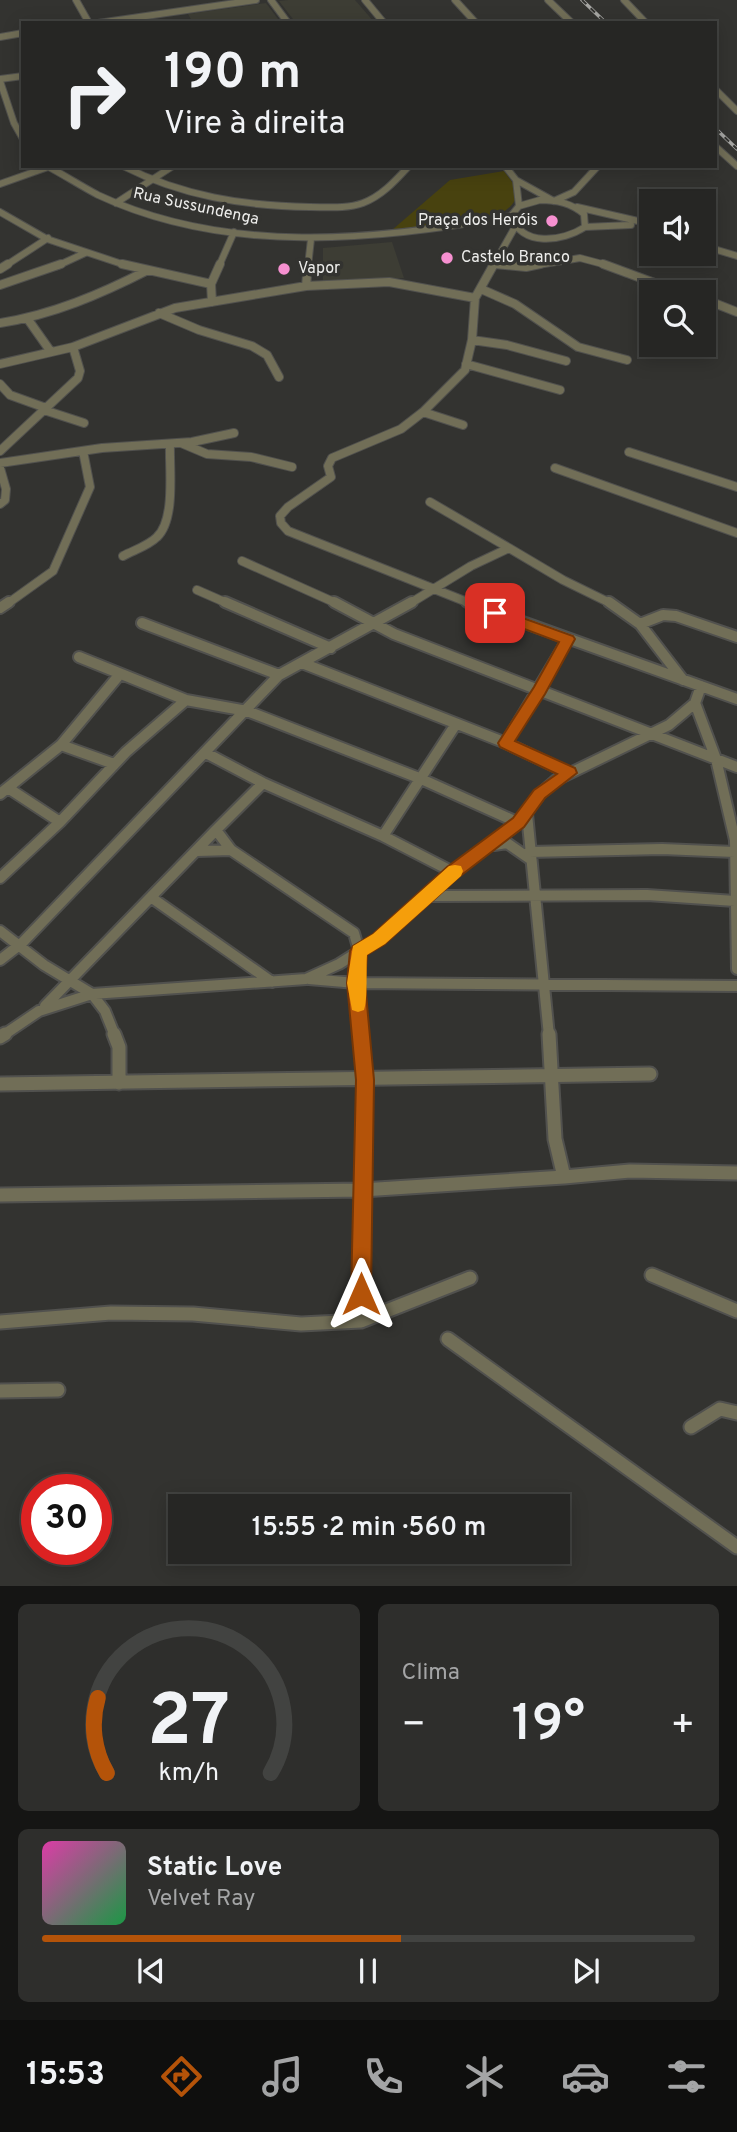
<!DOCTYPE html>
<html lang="pt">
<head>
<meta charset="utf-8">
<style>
  body { margin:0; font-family:Overpass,sans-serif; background:#2e2e2c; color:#f1f3f6; height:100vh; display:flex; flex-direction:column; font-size:26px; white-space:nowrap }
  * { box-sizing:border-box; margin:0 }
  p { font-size:23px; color:#a4a5a6 }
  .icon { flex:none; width:38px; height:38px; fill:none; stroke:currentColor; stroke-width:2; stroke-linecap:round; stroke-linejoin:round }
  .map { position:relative; height:1586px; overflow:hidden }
  .drawer { display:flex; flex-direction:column; gap:18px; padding:18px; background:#151514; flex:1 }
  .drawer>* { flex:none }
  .hud { position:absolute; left:21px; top:21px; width:696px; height:147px; border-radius:0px; box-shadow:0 4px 18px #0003,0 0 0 2px #424341; background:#262624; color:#f1f3f6; overflow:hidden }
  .fabs { position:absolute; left:639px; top:189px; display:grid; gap:14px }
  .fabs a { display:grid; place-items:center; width:77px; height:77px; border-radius:0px; background:#262624; box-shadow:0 4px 18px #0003,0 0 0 2px #424341; font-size:35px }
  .speed { position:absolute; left:21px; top:1474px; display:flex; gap:14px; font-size:35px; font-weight:700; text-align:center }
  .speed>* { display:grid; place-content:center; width:91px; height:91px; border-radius:50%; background:#262624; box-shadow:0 4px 18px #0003,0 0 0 2px #424341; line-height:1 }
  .speed .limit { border:10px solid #d22; background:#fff; color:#111 }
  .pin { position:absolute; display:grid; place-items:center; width:60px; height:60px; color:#fff; margin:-30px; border-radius:14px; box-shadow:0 4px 10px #0006 }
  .me { position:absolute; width:77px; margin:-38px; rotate:0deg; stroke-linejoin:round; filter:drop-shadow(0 0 5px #0008) }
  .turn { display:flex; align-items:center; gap:24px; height:147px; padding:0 28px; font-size:32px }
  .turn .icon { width:91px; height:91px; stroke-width:2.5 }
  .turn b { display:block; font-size:49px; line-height:60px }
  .big { font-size:52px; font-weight:600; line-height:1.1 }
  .drawer .widget { flex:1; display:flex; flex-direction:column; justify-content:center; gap:10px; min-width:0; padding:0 24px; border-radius:10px; background:#2e2e2c }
  .drawer .dial { align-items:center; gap:0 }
  .dial svg { height:182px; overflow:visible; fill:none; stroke:#424341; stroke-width:7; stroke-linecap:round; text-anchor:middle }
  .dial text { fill:#f1f3f6; stroke:none }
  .song { display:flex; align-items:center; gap:21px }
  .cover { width:84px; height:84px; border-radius:10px; background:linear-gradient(135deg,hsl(320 70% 55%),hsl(140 70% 35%)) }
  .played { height:7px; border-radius:4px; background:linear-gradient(90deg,#b45309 55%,#424341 55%) }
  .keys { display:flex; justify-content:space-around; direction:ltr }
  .heat { display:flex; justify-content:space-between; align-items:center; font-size:38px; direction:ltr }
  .drawer .tiles { flex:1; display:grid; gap:18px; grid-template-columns:1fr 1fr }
  .widget:last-child { grid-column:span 2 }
  .trip { position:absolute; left:168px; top:1494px; width:402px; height:70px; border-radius:0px; background:#262624; box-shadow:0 4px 18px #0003,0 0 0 2px #424341; font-weight:600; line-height:70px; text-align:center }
  .menu { display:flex; height:112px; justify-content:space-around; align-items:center; background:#0f0f0e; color:#a4a5a6 }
  .menu .icon { width:49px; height:49px }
  .menu .selected { color:#b45309 }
  .menu b { font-size:32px; color:#f1f3f6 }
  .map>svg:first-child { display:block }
</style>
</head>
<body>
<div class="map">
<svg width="737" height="1586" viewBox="0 0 737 1586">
  <rect width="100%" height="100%" fill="#333330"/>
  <!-- built -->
  <path fill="#3d3d34" d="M288 0H355L375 23H296L279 1Z
    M266 3 281 23H193L188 14Z
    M392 242 404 278 323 283V248Z"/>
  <!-- green -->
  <path fill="#48420f" d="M504 171 518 190C515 231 423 226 392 230L450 180Z"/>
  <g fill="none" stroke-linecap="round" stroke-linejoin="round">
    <defs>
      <path id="minor-far3" d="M76 0 89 23
        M271 0 288 23
        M365 0 384 23
        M455 0 476 23
        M548 0 572 23
        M624 0 646 23
        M98 23 256 0
        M0 37 23 33
        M0 79 23 76
        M0 81 14 123 23 139
        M716 90 737 111
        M716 147 737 166
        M47 166C64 175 81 186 98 195 226 255 376 241 511 216
        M123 166C182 196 244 206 310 207 327 207 347 209 363 203 382 196 396 180 409 166
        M287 166H338
        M505 166 516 180 519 206
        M516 180 552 200
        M0 184 48 167
        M540 200C557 200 571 203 584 214L585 227C562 242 522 247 511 216L519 206Z
        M554 201 574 192 598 166
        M116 203 173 166
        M577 207 651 224
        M0 212 47 239 128 266
        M585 227 631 225
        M704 246 737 256
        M495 264 512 266
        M5 266 48 238
        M57 266 85 253
        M219 266 234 232
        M308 266 311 239
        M493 266 515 227
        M532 266 580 258 610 266"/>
      <path id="minor-far2" d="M122 264 211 284
        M495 264 526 267 540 264
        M603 264 679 292
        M0 269 8 264
        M0 285 61 264
        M306 286 389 282 475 298
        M481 289 515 304 578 347 627 360
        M704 299 737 312
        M212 302 211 284 220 264
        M159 313 199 330 252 346 267 355 279 377
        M27 318 51 352
        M0 323C52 315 101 294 148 270
        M472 340 507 345 566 361
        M0 364 73 347 175 308 306 286 308 264
        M466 364 560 390
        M0 384 10 395 46 408
        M44 410 84 423
        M423 412 463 425
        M181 443 207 454 251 457 292 467
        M0 451 78 378 80 371 73 347
        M629 452 737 487
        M0 463 102 448 192 442 234 433
        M0 468 6 489 5 500 0 504
        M555 468 737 533
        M430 502 509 548
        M123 556C134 550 148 546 157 537 176 519 169 468 170 444
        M242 561 338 604
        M197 590 229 604
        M7 604 53 571 90 487 83 451
        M409 604 471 566 509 548 563 580 612 604
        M472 604 288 531 281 523 280 516 288 507 331 477 328 466 332 458 401 429 423 412 465 370 472 340 475 298 494 264"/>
      <path id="minor-far1" d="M225 602 331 648
        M334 602 394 634 737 767
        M467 602 737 699
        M609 602 640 624 683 680
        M0 608 9 602
        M142 623 279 675
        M640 624 663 615 676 616 737 637
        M79 657 186 700
        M302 663 506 743 569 773
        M695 703 716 759 735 840 737 969
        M506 743 568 639
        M61 745 114 764
        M206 753 263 783
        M8 788 60 822
        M0 794 61 745 120 674
        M527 814 549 1036
        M383 836 456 724
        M494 845 507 843 530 859
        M197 851 231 850
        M529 852 662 849 735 852
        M0 878 60 822 126 752 186 700 247 711 419 778 519 823
        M429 896 647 895 735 901
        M152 898 272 982
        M0 931 44 965 92 994 105 1011 115 1036
        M0 960 22 943 279 675 412 602
        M309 979 356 983 737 986
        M45 1006 216 830
        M2 1036 39 1011 92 994 306 979 339 964 379 939 453 872 519 823 540 794 556 780 669 725 695 703 701 686
        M361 1036 356 983 359 951 354 933 231 850 216 830 263 783 383 836 453 872"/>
      <path id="minor" d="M114 1034 119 1047V1083
        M361 1034 365 1080 361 1321
        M0 1037 5 1034
        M0 1084 650 1074
        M564 1177 630 1171 737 1173
        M0 1195 362 1190 564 1177 555 1139 549 1034
        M652 1275 737 1311
        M0 1322 111 1313 193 1314 301 1324 361 1321 470 1278
        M448 1339 737 1547
        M0 1391 58 1390
        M691 1427 720 1409 737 1413"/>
    </defs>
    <!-- minor-far3 casing -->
    <use href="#minor-far3" stroke="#51514e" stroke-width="8"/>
    <!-- minor-far2 casing -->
    <use href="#minor-far2" stroke="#51514e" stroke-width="10"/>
    <!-- minor-far1 casing -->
    <use href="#minor-far1" stroke="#51514e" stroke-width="14"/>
    <!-- minor casing -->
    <use href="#minor" stroke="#51514e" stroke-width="17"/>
    <!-- minor-far3 -->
    <use href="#minor-far3" stroke="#716e57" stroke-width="6"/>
    <!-- minor-far2 -->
    <use href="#minor-far2" stroke="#716e57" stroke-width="8"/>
    <!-- minor-far1 -->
    <use href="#minor-far1" stroke="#716e57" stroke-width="10"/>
    <!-- minor -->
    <use href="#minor" stroke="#716e57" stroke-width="13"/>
    <defs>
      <path id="rail" d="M582 0 606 23
        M716 129 737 149"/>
    </defs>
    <!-- rail casing -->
    <use href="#rail" stroke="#a6a6a3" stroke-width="3.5"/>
    <!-- rail -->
    <use href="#rail" stroke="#333330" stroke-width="2" stroke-dasharray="6" stroke-linecap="butt"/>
  </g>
  <!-- route -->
  <path fill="#b45309" stroke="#753606" stroke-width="2" d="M495 608 573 636 575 639 545 694 515 741 575 768 577 773 545 798 524 827 459 877 385 944 367 955 365 983 374 1080 371 1294 368 1302 361 1305 354 1302 351 1294 356 1080 347 983 350 951 353 946 373 934 447 867 513 818 534 790 557 774 500 747 498 743 534 687 559 642 490 616V609Z"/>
  <!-- slow -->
  <path fill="#f59e0b" d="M455 865 461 866 463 871 461 876 385 944 367 955C366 968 368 1001 364 1010L358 1012 352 1010 347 983 353 946 373 934 449 866Z"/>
  <!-- markers -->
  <g fill="#f690d0" stroke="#333330" stroke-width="2.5">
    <circle cx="552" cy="221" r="7"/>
    <circle cx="447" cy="258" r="7"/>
    <circle cx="284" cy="269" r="7"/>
  </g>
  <g text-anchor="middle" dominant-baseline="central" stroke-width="7" stroke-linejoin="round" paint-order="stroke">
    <!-- far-street labels -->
    <g font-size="16" fill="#ededeb" stroke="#333330">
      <text transform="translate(196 207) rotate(12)">Rua Sussundenga</text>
    </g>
    <!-- far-poi labels -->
    <g font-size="16" fill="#ededeb" stroke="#333330" text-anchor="start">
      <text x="538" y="221" text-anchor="end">Praça dos Heróis</text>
      <text x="461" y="258">Castelo Branco</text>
      <text x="298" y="269">Vapor</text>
    </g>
  </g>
</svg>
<div class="fabs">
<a><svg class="icon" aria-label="sound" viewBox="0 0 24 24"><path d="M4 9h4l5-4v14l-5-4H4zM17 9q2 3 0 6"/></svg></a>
<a><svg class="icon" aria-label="search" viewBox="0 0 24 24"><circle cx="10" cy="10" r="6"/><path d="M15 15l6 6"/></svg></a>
</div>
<div class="speed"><div class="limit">30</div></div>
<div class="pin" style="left:495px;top:613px;background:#d93025"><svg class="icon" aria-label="arrive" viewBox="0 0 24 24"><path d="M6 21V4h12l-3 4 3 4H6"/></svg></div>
<svg class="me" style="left:361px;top:1294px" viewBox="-20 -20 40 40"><path d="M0-17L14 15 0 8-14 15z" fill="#b45309" stroke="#fff" stroke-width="4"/></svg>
<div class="trip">15:55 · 2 min · 560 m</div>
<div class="hud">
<div class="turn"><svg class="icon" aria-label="right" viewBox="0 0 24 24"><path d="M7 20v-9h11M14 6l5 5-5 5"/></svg><div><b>190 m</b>Vire à direita</div></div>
</div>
</div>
<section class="drawer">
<div class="tiles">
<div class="widget dial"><svg viewBox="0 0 100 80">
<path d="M14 69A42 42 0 1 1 86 69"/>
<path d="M14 69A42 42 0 0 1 10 36" stroke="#b45309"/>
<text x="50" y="56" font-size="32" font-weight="700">27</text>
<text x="50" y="72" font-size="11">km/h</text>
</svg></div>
<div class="widget"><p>Clima</p>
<div class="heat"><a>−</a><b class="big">19°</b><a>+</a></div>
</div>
<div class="widget">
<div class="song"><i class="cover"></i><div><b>Static Love</b><p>Velvet Ray</p></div></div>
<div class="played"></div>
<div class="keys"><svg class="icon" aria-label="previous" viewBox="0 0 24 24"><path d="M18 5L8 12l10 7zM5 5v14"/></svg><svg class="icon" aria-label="pause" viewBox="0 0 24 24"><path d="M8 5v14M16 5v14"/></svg><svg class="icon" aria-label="next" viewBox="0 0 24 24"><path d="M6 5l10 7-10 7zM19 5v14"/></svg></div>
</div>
</div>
</section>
<nav class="menu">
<b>15:53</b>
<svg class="icon selected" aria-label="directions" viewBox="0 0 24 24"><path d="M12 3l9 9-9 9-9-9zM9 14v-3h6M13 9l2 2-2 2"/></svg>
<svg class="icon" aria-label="music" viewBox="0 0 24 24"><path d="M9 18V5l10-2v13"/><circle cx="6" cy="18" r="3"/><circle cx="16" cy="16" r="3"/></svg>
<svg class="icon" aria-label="phone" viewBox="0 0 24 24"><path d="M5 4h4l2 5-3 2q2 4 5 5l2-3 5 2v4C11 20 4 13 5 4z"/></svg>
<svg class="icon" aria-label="climate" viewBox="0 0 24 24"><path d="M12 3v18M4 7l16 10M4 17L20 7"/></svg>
<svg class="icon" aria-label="car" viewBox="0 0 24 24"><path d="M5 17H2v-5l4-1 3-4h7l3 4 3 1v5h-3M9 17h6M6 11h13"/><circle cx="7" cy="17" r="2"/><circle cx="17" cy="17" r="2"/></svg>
<svg class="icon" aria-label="filters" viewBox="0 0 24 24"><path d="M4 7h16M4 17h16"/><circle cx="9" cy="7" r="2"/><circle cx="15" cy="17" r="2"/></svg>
</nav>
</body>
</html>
